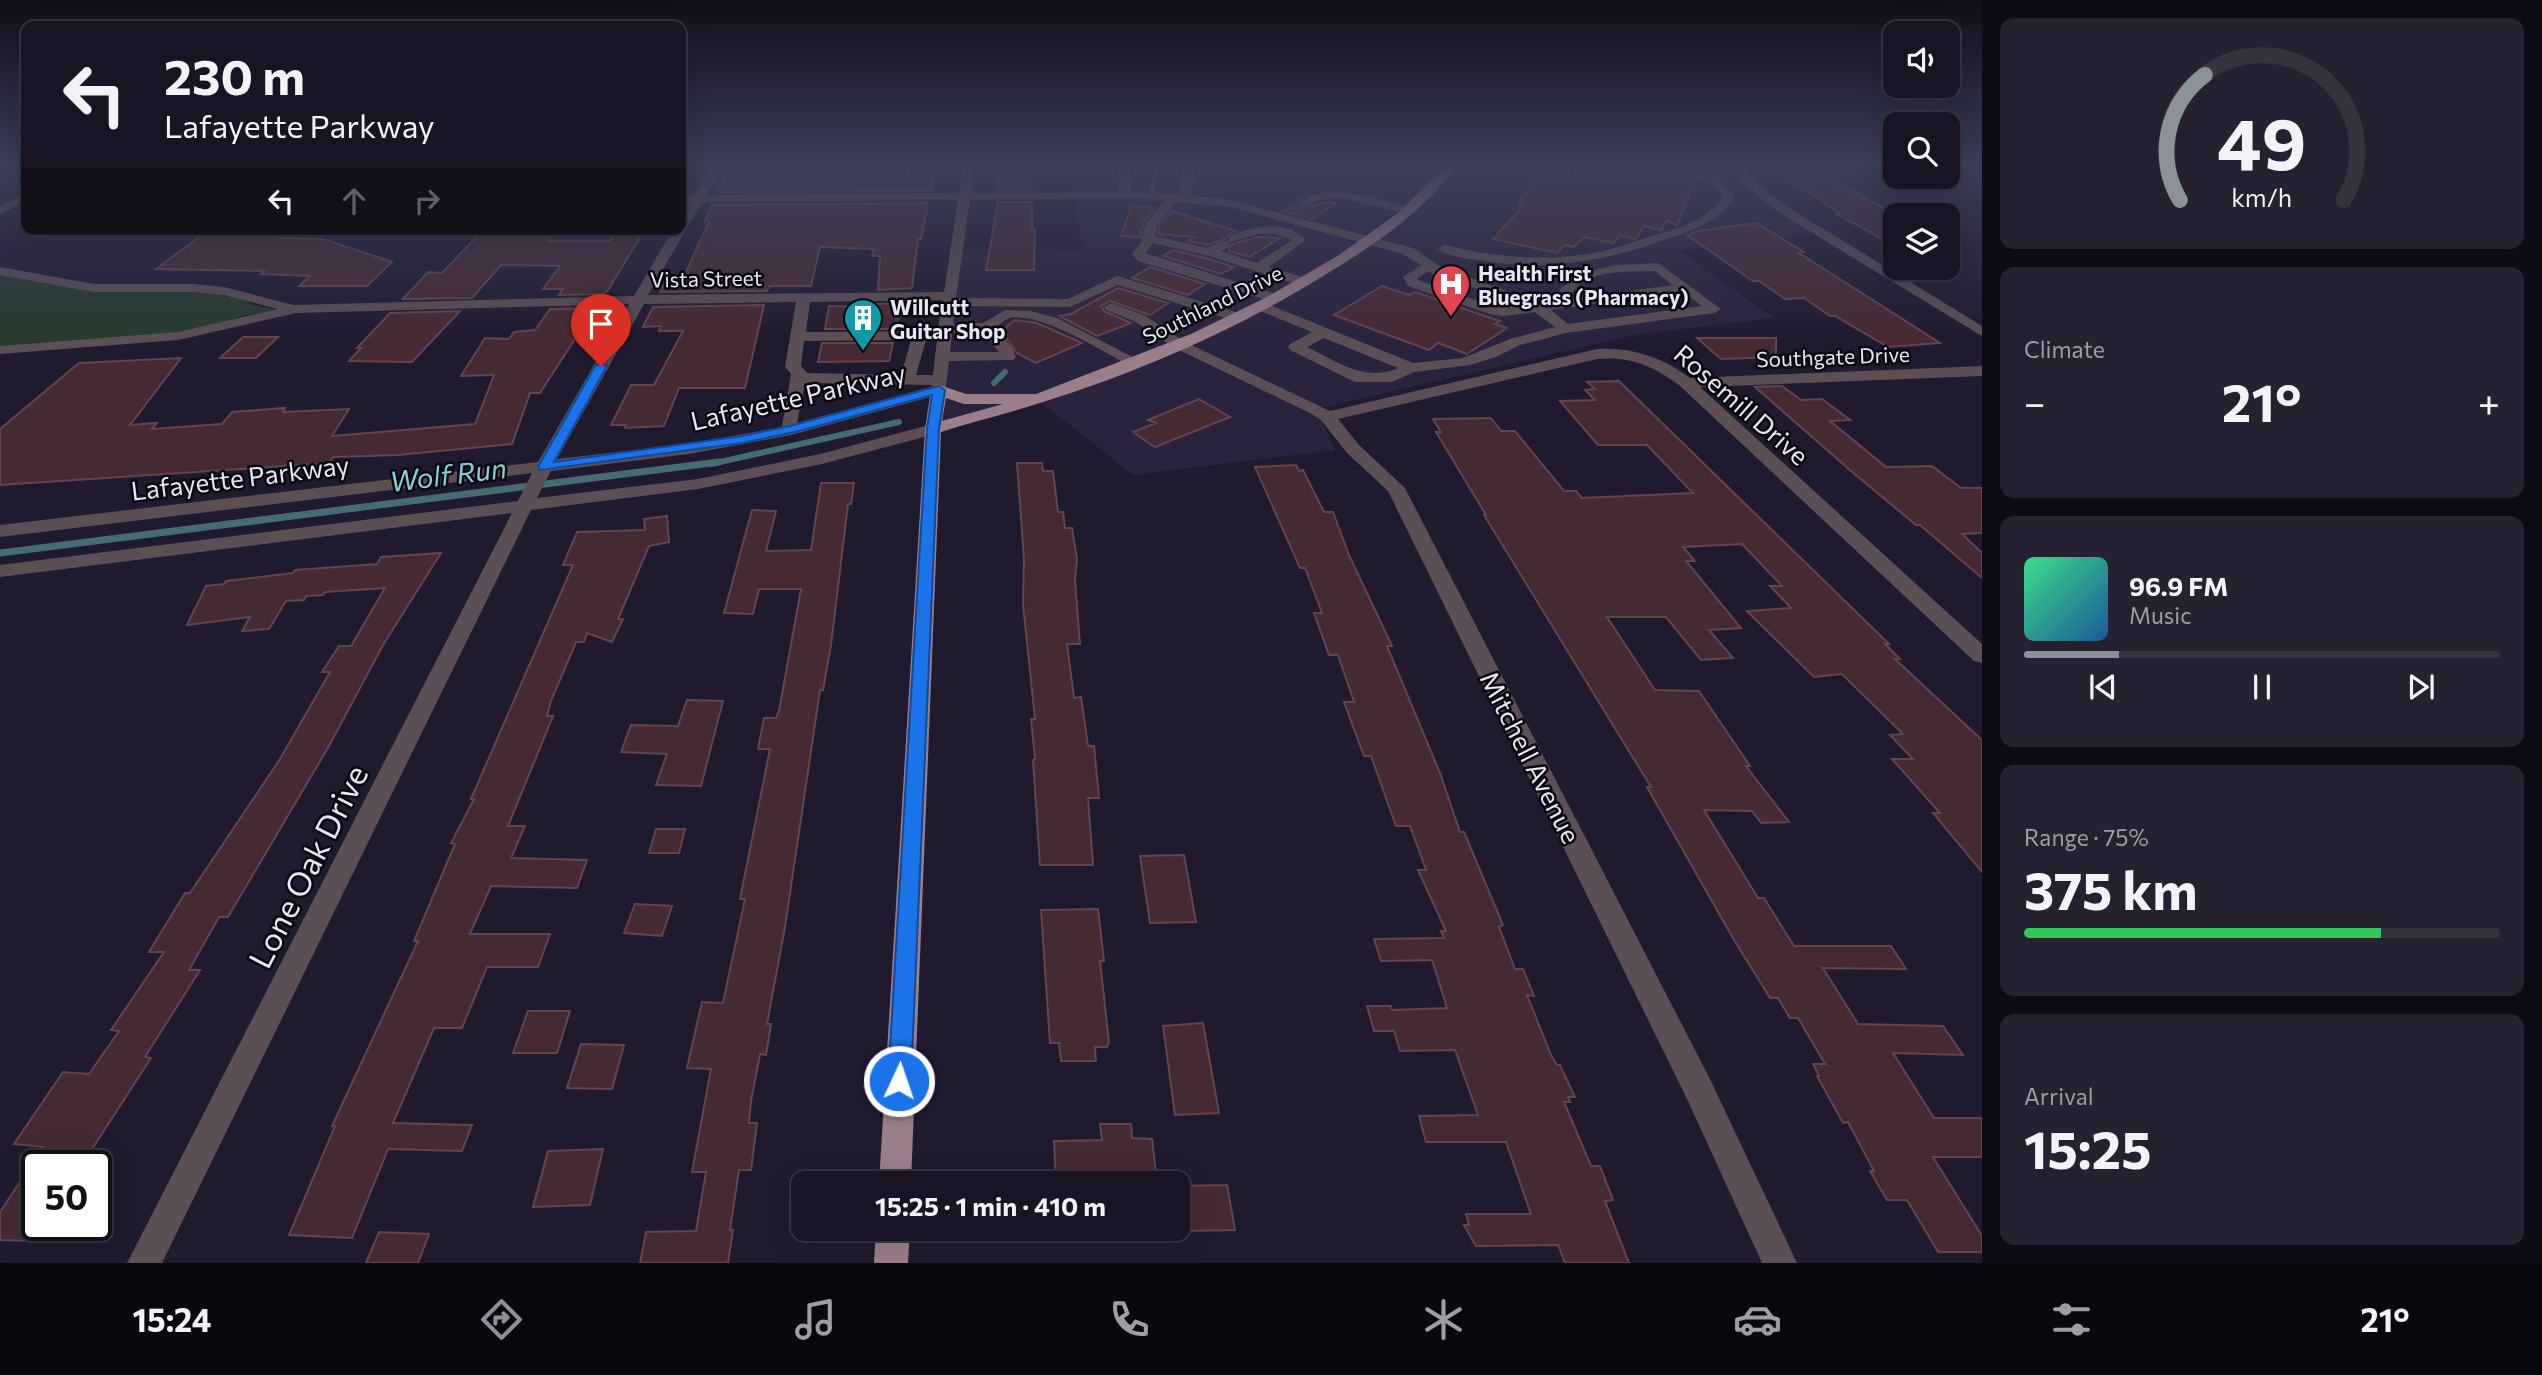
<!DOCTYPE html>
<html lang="en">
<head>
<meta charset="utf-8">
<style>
  body { margin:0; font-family:Commissioner,sans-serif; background:#252130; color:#f1f3f6; height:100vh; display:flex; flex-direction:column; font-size:26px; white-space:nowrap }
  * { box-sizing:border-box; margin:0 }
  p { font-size:23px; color:#9f9ea6 }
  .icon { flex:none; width:38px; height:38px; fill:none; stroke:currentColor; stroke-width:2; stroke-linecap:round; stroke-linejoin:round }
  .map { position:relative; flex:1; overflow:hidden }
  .details { display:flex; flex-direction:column; gap:18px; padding:18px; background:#0d0b13; width:560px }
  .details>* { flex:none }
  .hud { position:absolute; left:21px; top:21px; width:665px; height:214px; border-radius:14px; box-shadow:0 7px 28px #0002,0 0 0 2px #363341; background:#181423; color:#f1f3f6; overflow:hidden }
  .buttons { position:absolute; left:1883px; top:21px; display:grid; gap:14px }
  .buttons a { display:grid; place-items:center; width:77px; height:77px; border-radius:14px; background:#181423; box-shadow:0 7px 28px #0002,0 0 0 2px #363341; font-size:35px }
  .speed { position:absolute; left:21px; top:1150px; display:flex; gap:14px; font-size:35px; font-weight:700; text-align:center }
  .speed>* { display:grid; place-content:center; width:91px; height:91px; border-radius:50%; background:#181423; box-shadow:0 7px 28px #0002,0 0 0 2px #363341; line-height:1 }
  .speed .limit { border:4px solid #111; border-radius:10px; background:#fff; color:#111 }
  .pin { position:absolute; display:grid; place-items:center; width:60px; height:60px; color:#fff; margin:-72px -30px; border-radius:50% 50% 50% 0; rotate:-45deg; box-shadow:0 0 7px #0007 }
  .pin .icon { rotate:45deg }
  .me { position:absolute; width:77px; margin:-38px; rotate:3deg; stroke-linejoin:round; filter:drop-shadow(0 0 5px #0008) }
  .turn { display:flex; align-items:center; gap:24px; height:147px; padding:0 28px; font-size:32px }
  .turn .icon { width:91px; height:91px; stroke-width:2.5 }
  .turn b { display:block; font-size:49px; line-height:60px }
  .lanes { display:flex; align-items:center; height:66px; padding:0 28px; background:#0003; justify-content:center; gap:35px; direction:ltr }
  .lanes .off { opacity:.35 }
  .big { font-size:52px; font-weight:700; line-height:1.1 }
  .details .card { flex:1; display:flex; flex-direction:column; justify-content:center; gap:10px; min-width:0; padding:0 24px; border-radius:14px; background:#252130 }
  .details .dial { align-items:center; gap:0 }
  .dial svg { height:182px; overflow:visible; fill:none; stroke:#363341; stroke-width:7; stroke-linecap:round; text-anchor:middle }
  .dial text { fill:#f1f3f6; stroke:none }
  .song { display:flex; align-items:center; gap:21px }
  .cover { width:84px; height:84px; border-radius:10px; background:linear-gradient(135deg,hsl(150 70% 55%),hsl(210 70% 35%)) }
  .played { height:7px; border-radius:4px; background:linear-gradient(90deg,#8c9099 20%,#363341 20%) }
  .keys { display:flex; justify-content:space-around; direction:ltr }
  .heat { display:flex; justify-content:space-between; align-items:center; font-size:38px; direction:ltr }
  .charge { height:10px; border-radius:5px; background:linear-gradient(90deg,#34c759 75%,#363341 0) }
  .trip { position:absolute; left:791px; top:1171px; width:399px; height:70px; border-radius:14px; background:#181423; box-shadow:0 7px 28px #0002,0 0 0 2px #363341; font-weight:700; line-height:70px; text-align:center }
  .dock { display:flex; height:112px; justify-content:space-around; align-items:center; background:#0a080e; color:#9f9ea6 }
  .dock .icon { width:49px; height:49px }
  .dock .current { color:#8c9099 }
  .dock b { font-size:32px; color:#f1f3f6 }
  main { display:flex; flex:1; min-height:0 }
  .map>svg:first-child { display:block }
</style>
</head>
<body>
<main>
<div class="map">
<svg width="1982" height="1263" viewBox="0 0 1982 1263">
  <rect width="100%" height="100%" fill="#201a2f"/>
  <!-- built -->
  <path fill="#2a233e" d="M0 165H26V183L0 197Z
    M1070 165H1740L1747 181 1812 235 1680 251 1774 318 1640 334 1316 409 1335 450 1133 475 1037 399 933 429 957 248 1082 250Z"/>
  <!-- green -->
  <path fill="#273b2f" d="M0 271 78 286 193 288 247 298 249 304 276 310 241 316 215 326 177 333 0 350Z"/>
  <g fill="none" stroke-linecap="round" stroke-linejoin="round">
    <!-- stream-far2 -->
    <path stroke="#466c6f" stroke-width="4.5" d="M1152 191 1158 165"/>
    <!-- stream-far1 -->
    <path stroke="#466c6f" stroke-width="6" d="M994 383 1005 372
      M711 464 899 422"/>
    <!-- stream -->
    <path stroke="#466c6f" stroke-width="7" d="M0 553 719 462"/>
  </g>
  <!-- building -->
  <path fill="#462a33" stroke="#62464f" stroke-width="2" d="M1575 165H1633L1694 181 1677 226 1666 220 1662 230 1644 226 1636 239 1620 235 1613 243 1585 237 1573 247 1564 245 1557 253 1493 239 1525 204 1519 203 1539 174 1574 179Z
    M742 166H773L769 176H849L867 177V181L907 180 908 170 935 169 931 191 718 192 726 174H737Z
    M1769 167 1813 169 1895 214V246L1835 213H1840Z
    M998 179 1031 180 1032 190H998Z
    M1305 195 1297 202 1304 209 1321 203H1337L1312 219 1282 211Z
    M998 202H1032V230H1035L1034 270H986Z
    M928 203 921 239H918L912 288 878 290 880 256H872L874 249 820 247 811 286H769L767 291 660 292 668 276H684L709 222 705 221 712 205Z
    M1131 206 1155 208 1144 221 1140 237 1121 236Z
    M1172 211 1216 225 1236 231 1229 234 1227 238 1208 245 1188 241 1194 237 1158 234 1160 225Z
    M1756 223 1804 252 1799 253 1940 343 1888 347 1835 316H1830L1804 298 1785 299 1759 281H1753L1687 235 1698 231Z
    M210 229H295L280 238 323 239 392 262 367 286H299L310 276 261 274 264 271 156 269Z
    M618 229H645L608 290 603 294 559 295 563 289H543L560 266 501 265 472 298 403 299 428 272 442 273 482 231H556L548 241H610Z
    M1259 237 1280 238 1249 257 1228 251 1232 244Z
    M1173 250 1205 258 1234 267 1221 274 1163 256Z
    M1150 267 1205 284 1188 295 1132 278Z
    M1382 286 1409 295 1415 292 1500 321 1495 324 1507 328 1467 354 1438 343 1429 350 1334 315Z
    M1118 288 1168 303 1150 315 1110 301 1101 306 1104 311 1131 323 1097 336 1059 316 1071 314Z
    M902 303 896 329H825L829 306 877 307V304Z
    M764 305 745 388H679L664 426 625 428 626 425H611L631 385H654L683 331H659L661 326 643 327 653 307Z
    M595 308 540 393H530L512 444 398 455 333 457 330 463 0 485V429L79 363 181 358 130 425 157 423 152 429 222 424 232 412 285 408 283 412 349 409 332 436 475 424 494 375 461 376 485 338 509 339 514 332 535 330 550 309Z
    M460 311 412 362 349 361 361 348H357L390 313Z
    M1015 320 1037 323 1082 343 1036 363 1017 353 1001 331Z
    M243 337H278L256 358H220Z
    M1697 338H1776V357L1721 359Z
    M822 343H893L889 361 818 362Z
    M1619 381 1889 644H1885L1900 659H1895L1982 740V872L1933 813H1940L1892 759H1913L1890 735 1903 734 1842 674 1814 677 1747 611 1791 608 1770 586H1782L1742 544 1683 547 1695 561H1686L1741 628 1709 630 1733 658 1701 660 1666 617H1607L1655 690 1699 691 1750 766H1746L1789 822 1761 823 1752 811 1704 810 1758 898H1764L1794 946H1891L1906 969 1823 968 1858 1024 1943 1026 1963 1055 1893 1053 1934 1118H1982V1157H1933L1982 1236V1252H1938L1907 1200H1887L1870 1171H1874L1848 1122 1843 1123 1817 1076H1819L1813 1064H1825L1798 1018H1790L1778 998H1770L1734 940 1647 787H1651L1484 515H1486L1436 432H1441L1433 419 1491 418 1501 431H1515L1564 491H1576L1582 498 1693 493 1647 445H1598L1560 401 1595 400 1585 390 1595 389 1587 382Z
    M1782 386 1801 400 1822 399 1850 420 1830 421 1886 467 1932 466 1961 488H1982V533L1962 534 1982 553V578L1920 525H1916L1851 471 1755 387Z
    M1199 399 1230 417 1155 447 1133 432 1156 423 1148 420Z
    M1017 463H1042L1043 471H1053L1058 512H1063L1065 528H1072L1077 559 1075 580 1080 644H1067L1074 698 1081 697 1088 746H1094L1099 798H1088L1093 865H1040L1033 760 1035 759 1031 719H1035L1023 604 1024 559Z
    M1296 465 1299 471 1303 470 1324 512H1333L1349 555 1392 646H1387L1440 773 1460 832H1464L1503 925 1499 927 1515 969H1523L1534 996 1527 995 1551 1055 1557 1065H1560L1575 1097H1568L1570 1102H1564L1591 1166H1600L1613 1200 1605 1201 1629 1263H1565L1558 1245 1476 1246 1464 1225H1469L1466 1214H1531L1506 1142H1426L1419 1116 1478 1115 1455 1050 1400 1051 1394 1031H1374L1367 1006H1391L1392 1010 1447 1008 1432 960 1381 961 1374 939 1444 938 1441 931H1446L1418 870H1426L1410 826H1396L1371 756H1364L1344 702H1354L1338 655H1329L1314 613H1322L1305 568H1300L1255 467Z
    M821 483H854L851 504H848L831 645 823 690H820L785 927 767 1024H771L766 1055 760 1054 751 1101 749 1123H757L751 1170H739L730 1230H733L728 1263H640L646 1232 696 1231 706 1172H692L711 1069 687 1068 702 1002 723 1003 745 899H740L770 749H758L764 718H776L779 711 801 589H759L753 614 724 613 752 510 776 511 766 551 811 550Z
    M667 516 669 542 649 546 618 619H623L612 642 587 633 584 642H576L551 701 547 716H553L508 826H525L511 858 587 860 577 888 491 886 470 934H550L538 967H487L462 1028H434L393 1123 472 1125 462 1151 388 1149 352 1238 289 1235 335 1126H332L418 941H414L455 844 451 843 474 799H471L573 565H563L577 532 645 530 644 519Z
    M441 553 383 645 329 746 228 917H219L189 970H200L145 1057 151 1058 81 1166H37V1241L0 1240V1212L43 1147 14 1144 63 1072 89 1074 119 1031 111 1030 164 952H149L185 893H190L280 759 330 672H322L339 646H351L385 588 325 592 323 595 306 596 304 600 286 601 269 629 242 631 250 617 187 625 206 586 224 584 226 581 293 573 295 570 377 564 381 557Z
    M687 700 723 701 701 786 656 785 667 754 621 752 631 725 678 726Z
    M656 829H685L679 853H649Z
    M1184 855 1196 922 1150 923 1140 856Z
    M635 904 672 906 662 936 624 933Z
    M1098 909 1104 961H1100L1109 1042 1107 1047H1095L1096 1061H1061L1059 1043H1050L1041 910Z
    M528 1011H570L557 1053H513Z
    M1203 1023 1219 1113 1175 1115 1163 1026Z
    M581 1044 624 1045 612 1089 567 1088Z
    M1100 1124H1131L1132 1138 1152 1139 1157 1183H1056L1054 1141 1102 1140Z
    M603 1149 590 1205 533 1207 548 1151Z
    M1227 1185 1235 1230 1185 1231 1179 1186Z
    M379 1232 429 1234 418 1263H366Z"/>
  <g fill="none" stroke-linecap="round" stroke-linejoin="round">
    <!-- minor-tunnel -->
    <path stroke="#3e384d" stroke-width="12" stroke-dasharray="12 6" stroke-linecap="butt" d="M1294 209 1305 203"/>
    <!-- minor -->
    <path fill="#5c4f55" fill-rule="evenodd" d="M712 165H723L706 195 959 193 963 165H974L971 193 1119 192V165H1130L1131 192 1179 194 1182 183V165H1193L1194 183 1190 196 1231 200 1413 248 1443 268 1540 303 1554 301 1561 288 1582 273 1615 265 1658 263 1721 309 1714 313 1566 333 1520 345 1496 357 1470 365 1414 372 1392 382H1355L1290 350 1288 347 1290 344 1312 332 1255 309V303H1265L1413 363 1463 358 1510 339 1555 327 1535 312 1503 316 1490 314 1408 286 1403 277 1421 265 1403 254 1231 207 1176 202 1158 224 1155 236 1208 248 1221 241H1229L1230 236C1254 226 1286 219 1306 240L1269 267 1309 279V285H1299L1206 255 1153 243 1145 253 1279 295 1281 298 1274 302 1138 261 1132 254 1141 242 1146 223 1164 201 1139 198 970 200 956 298 1068 299 1117 276 1242 314 1244 317 1242 320H1232L1118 285 1070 307 955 306 953 324 983 323 1005 310 1031 311 1057 318 1144 363 1136 368 1131 366C1103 352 1040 311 1009 318 1005 320 999 325 995 328L1013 349 1016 357 1013 360 949 361 945 393 791 435 689 454 551 471 537 498 698 479 820 454 933 424 941 429 939 433 822 464 698 489 531 510 162 1263H127L512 513 0 577V565L518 501 532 473 0 537V525L538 462 629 304 296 313 178 340 0 354V346L178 332 278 309 224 295 193 292H94L0 275V267L94 284H193L224 287 293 305 634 296 673 229H681V217L690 202H681V196L694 195ZM958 200 944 292 648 295 702 202ZM1276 234 1292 240 1257 263 1221 251 1229 247 1230 242 1259 234ZM1429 271 1433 274 1524 305 1493 306 1418 280 1417 278ZM1655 271 1673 285 1569 299C1582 268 1627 272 1655 271ZM1682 291 1702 306 1568 324 1551 310ZM942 300 938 331 806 332 810 302ZM796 302 785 367 791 374 782 427 689 444 557 459 644 304ZM983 332 999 352H950L952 333ZM1324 338 1398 368C1366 383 1336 361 1307 347ZM911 340 901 375 807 373 801 366 804 341ZM926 340H937L933 375H916ZM805 383 932 385 931 387 797 423Z
      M1635 165H1661L1703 173V165H1714L1715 174 1735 197C1714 227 1687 232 1653 244 1595 263 1540 271 1478 260 1466 258 1447 257 1438 249L1444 245C1499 258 1553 263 1608 250 1622 247 1636 241 1649 237 1678 228 1705 223 1723 197L1708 181Z
      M1733 165H1744L1752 179 1786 206 1982 326V336L1778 212 1743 183Z
      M1329 191 1370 196 1415 210 1409 214 1343 198 1320 200 1305 207 1299 203 1313 195Z
      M26 193V201L0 215V206Z
      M1111 303 1144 315 1185 342 1330 411 1597 349C1632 347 1662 357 1690 378L1982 366V376L1700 387 1982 644V663L1974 661 1680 386C1654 366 1630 356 1597 359L1338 419 1359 445 1405 488 1710 1079 1797 1263H1762L1688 1101 1388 491 1347 453 1321 420 1310 413 1175 348 1134 321 1106 310 1104 307Z"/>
    <!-- major -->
    <path fill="#9a7f8b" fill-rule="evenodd" d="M1447 165H1458C1424 211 1376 244 1328 273 1240 328 1142 371 1043 402 1010 413 975 421 941 432L911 1183H879L925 429 931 390 939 385 966 394H1036L1191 334 1267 297 1339 255 1398 213ZM946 398 964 404H1003L942 421Z
      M876 1228H910L908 1263H874Z"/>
  </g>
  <!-- sky -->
  <linearGradient id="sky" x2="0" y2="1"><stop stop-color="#120e1a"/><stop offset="0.48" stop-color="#3c3e58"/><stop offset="1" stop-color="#3c3e58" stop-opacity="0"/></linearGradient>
  <rect width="1982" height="342" fill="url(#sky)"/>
  <!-- route -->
  <path fill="#1a73e8" stroke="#114b97" stroke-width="2" d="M601 363 607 366 554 462 742 436 790 426 939 386 945 390 939 429 911 1081 907 1089 899 1092 891 1089 888 1081 927 429 932 395 795 432 742 443 540 470 538 467 595 366Z"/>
  <!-- icons -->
  <defs>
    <symbol id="hospital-pin" viewBox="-11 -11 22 30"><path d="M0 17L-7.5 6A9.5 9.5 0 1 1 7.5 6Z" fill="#e0444e" stroke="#090710"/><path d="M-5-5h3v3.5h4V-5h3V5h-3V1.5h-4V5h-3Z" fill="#fff"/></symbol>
    <symbol id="building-pin" viewBox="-11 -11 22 30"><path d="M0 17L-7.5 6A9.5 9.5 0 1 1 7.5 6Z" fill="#0f9aa8" stroke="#090710"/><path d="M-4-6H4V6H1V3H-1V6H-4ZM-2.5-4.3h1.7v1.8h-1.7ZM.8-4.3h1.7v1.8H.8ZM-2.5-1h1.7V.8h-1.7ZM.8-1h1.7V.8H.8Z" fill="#fff"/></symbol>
  </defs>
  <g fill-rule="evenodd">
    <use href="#hospital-pin" x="1429" y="262" width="44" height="60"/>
    <use href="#building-pin" x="841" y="296" width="44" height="60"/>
  </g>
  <g text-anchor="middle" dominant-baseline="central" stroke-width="5" stroke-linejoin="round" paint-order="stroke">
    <!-- far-poi labels -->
    <g font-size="21" font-weight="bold" fill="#e8e5f4" stroke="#090710" text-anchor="start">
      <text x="1478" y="272">Health First<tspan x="1478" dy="24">Bluegrass (Pharmacy)</tspan></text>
      <text x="890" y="306">Willcutt<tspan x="890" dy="24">Guitar Shop</tspan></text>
    </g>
    <!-- far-street labels -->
    <g font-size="21" fill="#e8e5f4" stroke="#090710">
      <text transform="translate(706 278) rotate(-1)">Vista Street</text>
      <text transform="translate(1212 304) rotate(-26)">Southland Drive</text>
      <text transform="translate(1833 356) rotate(-2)">Southgate Drive</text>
    </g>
    <!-- street labels -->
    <g font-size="26" fill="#e8e5f4" stroke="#090710">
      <text transform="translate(798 396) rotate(-13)">Lafayette Parkway</text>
      <text transform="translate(1742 404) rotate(41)">Rosemill Drive</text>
      <text transform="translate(240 477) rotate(-7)">Lafayette Parkway</text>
      <text transform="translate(1531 757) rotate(63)">Mitchell Avenue</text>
    </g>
    <!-- water labels -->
    <g font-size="28" font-style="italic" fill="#86d0d5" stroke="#090710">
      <text transform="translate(448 474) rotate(-7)">Wolf Run</text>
    </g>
    <!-- near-street labels -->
    <g font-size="32" fill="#e8e5f4" stroke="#090710">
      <text transform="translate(307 866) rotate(-63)">Lone Oak Drive</text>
    </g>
  </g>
</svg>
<div class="buttons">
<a><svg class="icon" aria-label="sound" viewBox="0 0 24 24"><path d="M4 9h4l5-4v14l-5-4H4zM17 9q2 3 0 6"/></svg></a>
<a><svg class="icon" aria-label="search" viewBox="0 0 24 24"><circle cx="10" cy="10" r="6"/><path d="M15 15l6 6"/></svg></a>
<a><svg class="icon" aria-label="layers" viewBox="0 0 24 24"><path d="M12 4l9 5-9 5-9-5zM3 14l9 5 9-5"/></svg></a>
</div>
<div class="speed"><div class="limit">50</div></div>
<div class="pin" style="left:601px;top:366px;background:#d93025"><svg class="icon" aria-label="arrive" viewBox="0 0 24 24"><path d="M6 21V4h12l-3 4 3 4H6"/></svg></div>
<svg class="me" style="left:899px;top:1081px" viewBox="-20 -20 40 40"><circle r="17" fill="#1a73e8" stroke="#fff" stroke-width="3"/><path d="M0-11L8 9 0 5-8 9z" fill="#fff"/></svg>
<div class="trip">15:25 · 1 min · 410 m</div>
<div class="hud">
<div class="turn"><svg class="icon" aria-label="left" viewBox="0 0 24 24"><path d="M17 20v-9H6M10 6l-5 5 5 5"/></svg><div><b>230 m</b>Lafayette Parkway</div></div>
<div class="lanes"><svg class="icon" aria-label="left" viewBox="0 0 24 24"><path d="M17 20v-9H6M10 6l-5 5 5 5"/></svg><svg class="icon off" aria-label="ahead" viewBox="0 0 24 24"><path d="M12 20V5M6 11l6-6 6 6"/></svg><svg class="icon off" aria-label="right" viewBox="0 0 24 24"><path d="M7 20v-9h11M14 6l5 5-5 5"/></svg></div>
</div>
</div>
<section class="details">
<div class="card dial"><svg viewBox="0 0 100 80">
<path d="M14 69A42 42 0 1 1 86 69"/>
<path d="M14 69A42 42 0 0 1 25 14" stroke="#8c9099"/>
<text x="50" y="56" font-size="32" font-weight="700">49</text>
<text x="50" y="72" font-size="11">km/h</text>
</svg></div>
<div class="card"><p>Climate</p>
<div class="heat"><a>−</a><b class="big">21°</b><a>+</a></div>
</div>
<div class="card">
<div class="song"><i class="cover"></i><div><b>96.9 FM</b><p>Music</p></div></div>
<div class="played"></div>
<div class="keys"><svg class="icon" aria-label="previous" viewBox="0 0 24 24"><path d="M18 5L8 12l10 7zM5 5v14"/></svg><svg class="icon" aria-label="pause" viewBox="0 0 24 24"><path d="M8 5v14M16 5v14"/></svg><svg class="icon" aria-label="next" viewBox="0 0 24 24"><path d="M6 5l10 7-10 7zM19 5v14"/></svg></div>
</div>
<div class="card"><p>Range · 75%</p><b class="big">375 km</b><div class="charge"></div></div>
<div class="card"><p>Arrival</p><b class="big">15:25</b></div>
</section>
</main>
<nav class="dock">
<b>15:24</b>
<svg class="icon current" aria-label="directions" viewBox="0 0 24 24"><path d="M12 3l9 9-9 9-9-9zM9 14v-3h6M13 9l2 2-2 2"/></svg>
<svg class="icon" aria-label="music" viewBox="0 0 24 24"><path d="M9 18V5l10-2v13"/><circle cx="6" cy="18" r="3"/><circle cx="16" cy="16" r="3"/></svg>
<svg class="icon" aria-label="phone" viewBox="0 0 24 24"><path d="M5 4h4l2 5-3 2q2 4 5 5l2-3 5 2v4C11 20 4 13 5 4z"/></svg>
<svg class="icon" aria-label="climate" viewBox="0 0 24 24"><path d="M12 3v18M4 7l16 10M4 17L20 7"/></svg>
<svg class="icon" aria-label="car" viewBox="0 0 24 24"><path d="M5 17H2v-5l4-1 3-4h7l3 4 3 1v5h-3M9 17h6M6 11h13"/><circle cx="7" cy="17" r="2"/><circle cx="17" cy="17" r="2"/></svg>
<svg class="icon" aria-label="filters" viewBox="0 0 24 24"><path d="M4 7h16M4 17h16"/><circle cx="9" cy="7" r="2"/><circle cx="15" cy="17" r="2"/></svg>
<b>21°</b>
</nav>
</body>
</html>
